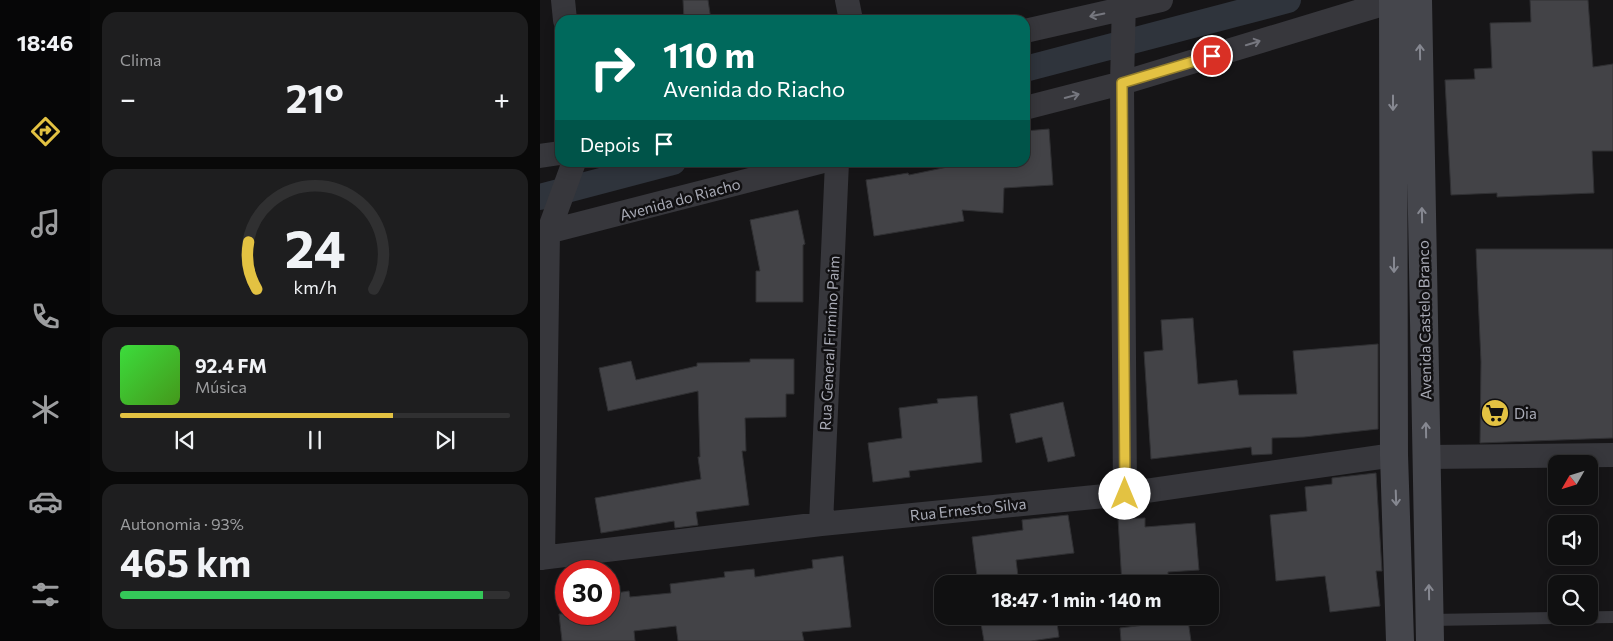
<!DOCTYPE html>
<html lang="pt">
<head>
<meta charset="utf-8">
<style>
  body { margin:0; font-family:Commissioner,sans-serif; background:#1e1e1f; color:#f1f3f6; height:100vh; display:flex; flex-direction:column; font-size:19px; white-space:nowrap }
  * { box-sizing:border-box; margin:0 }
  p { font-size:16px; color:#9c9d9f }
  .icon { flex:none; width:28px; height:28px; fill:none; stroke:currentColor; stroke-width:2; stroke-linecap:round; stroke-linejoin:round }
  .map { position:relative; flex:1; overflow:hidden }
  .drawer { display:flex; flex-direction:column; gap:12px; padding:12px; background:#090909; width:450px }
  .drawer>* { flex:none }
  .guide { position:absolute; left:15px; top:15px; width:475px; height:152px; border-radius:15px; box-shadow:0 2px 12px #0003,0 0 0 1px #303031; background:#00695c; color:#fff; overflow:hidden }
  .needle { width:32px; rotate:231deg }
  .fabs { position:absolute; left:1008px; top:455px; display:grid; gap:10px }
  .fabs a { display:grid; place-items:center; width:50px; height:50px; border-radius:10px; background:#101011; box-shadow:0 2px 12px #0003,0 0 0 1px #303031; font-size:25px }
  .speed { position:absolute; left:15px; top:560px; display:flex; gap:10px; font-size:25px; font-weight:700; text-align:center }
  .speed>* { display:grid; place-content:center; width:65px; height:65px; border-radius:50%; background:#101011; box-shadow:0 2px 12px #0003,0 0 0 1px #303031; line-height:1 }
  .speed .limit { border:8px solid #d22; background:#fff; color:#111 }
  .pin { position:absolute; display:grid; place-items:center; width:42px; height:42px; color:#fff; margin:-21px; border:2px solid #fff; border-radius:50%; box-shadow:0 1px 5px #0007 }
  .me { position:absolute; width:55px; margin:-28px; rotate:0deg; stroke-linejoin:round; filter:drop-shadow(0 0 4px #0008) }
  .turn { display:flex; align-items:center; gap:18px; height:105px; padding:0 25px; font-size:22px }
  .turn .icon { width:65px; height:65px; stroke-width:2.5 }
  .turn b { display:block; font-size:35px; line-height:42px }
  .then { display:flex; align-items:center; height:48px; padding:0 25px; background:#0003; gap:10px; font-size:19px }
  .big { font-size:38px; font-weight:700; line-height:1.1 }
  .drawer .tile { flex:1; display:flex; flex-direction:column; justify-content:center; gap:8px; min-width:0; padding:0 18px; border-radius:15px; background:#1e1e1f }
  .drawer .dial { align-items:center; gap:0 }
  .dial svg { height:130px; overflow:visible; fill:none; stroke:#303031; stroke-width:7; stroke-linecap:round; text-anchor:middle }
  .dial text { fill:#f1f3f6; stroke:none }
  .song { display:flex; align-items:center; gap:15px }
  .cover { width:60px; height:60px; border-radius:8px; background:linear-gradient(135deg,hsl(120 70% 55%),hsl(100 70% 35%)) }
  .played { height:5px; border-radius:2px; background:linear-gradient(90deg,#e3c242 70%,#303031 70%) }
  .keys { display:flex; justify-content:space-around; direction:ltr }
  .heat { display:flex; justify-content:space-between; align-items:center; font-size:28px; direction:ltr }
  .charge { height:8px; border-radius:4px; background:linear-gradient(90deg,#34c759 93%,#303031 0) }
  .trip { position:absolute; left:394px; top:575px; width:285px; height:50px; border-radius:15px; background:#101011; box-shadow:0 2px 12px #0003,0 0 0 1px #303031; font-weight:700; line-height:50px; text-align:center }
  main { display:flex; flex:1; min-height:0 }
  .tab-bar { display:flex; flex-direction:column; width:90px; justify-content:space-around; align-items:center; background:#060607; color:#9c9d9f }
  .tab-bar .icon { width:35px; height:35px }
  .tab-bar .current { color:#e3c242 }
  .tab-bar b { font-size:22px; color:#f1f3f6 }
  .map>svg:first-child { display:block }
</style>
</head>
<body>
<main>
<nav class="tab-bar">
<b>18:46</b>
<svg class="icon current" aria-label="directions" viewBox="0 0 24 24"><path d="M12 3l9 9-9 9-9-9zM9 14v-3h6M13 9l2 2-2 2"/></svg>
<svg class="icon" aria-label="music" viewBox="0 0 24 24"><path d="M9 18V5l10-2v13"/><circle cx="6" cy="18" r="3"/><circle cx="16" cy="16" r="3"/></svg>
<svg class="icon" aria-label="phone" viewBox="0 0 24 24"><path d="M5 4h4l2 5-3 2q2 4 5 5l2-3 5 2v4C11 20 4 13 5 4z"/></svg>
<svg class="icon" aria-label="climate" viewBox="0 0 24 24"><path d="M12 3v18M4 7l16 10M4 17L20 7"/></svg>
<svg class="icon" aria-label="car" viewBox="0 0 24 24"><path d="M5 17H2v-5l4-1 3-4h7l3 4 3 1v5h-3M9 17h6M6 11h13"/><circle cx="7" cy="17" r="2"/><circle cx="17" cy="17" r="2"/></svg>
<svg class="icon" aria-label="filters" viewBox="0 0 24 24"><path d="M4 7h16M4 17h16"/><circle cx="9" cy="7" r="2"/><circle cx="15" cy="17" r="2"/></svg>
</nav>
<section class="drawer">
<div class="tile"><p>Clima</p>
<div class="heat"><a>−</a><b class="big">21°</b><a>+</a></div>
</div>
<div class="tile dial"><svg viewBox="0 0 100 80">
<path d="M14 69A42 42 0 1 1 86 69"/>
<path d="M14 69A42 42 0 0 1 9 40" stroke="#e3c242"/>
<text x="50" y="56" font-size="32" font-weight="700">24</text>
<text x="50" y="72" font-size="11">km/h</text>
</svg></div>
<div class="tile">
<div class="song"><i class="cover"></i><div><b>92.4 FM</b><p>Música</p></div></div>
<div class="played"></div>
<div class="keys"><svg class="icon" aria-label="previous" viewBox="0 0 24 24"><path d="M18 5L8 12l10 7zM5 5v14"/></svg><svg class="icon" aria-label="pause" viewBox="0 0 24 24"><path d="M8 5v14M16 5v14"/></svg><svg class="icon" aria-label="next" viewBox="0 0 24 24"><path d="M6 5l10 7-10 7zM19 5v14"/></svg></div>
</div>
<div class="tile"><p>Autonomia · 93%</p><b class="big">465 km</b><div class="charge"></div></div>
</section>
<div class="map">
<svg width="1073" height="641" viewBox="0 0 1073 641">
  <rect width="100%" height="100%" fill="#161517"/>
  <g fill="none" stroke-linecap="round" stroke-linejoin="round">
    <!-- canal -->
    <path stroke="#2f343c" stroke-width="26" d="M485 69 748 0
      M0 197 133 162"/>
  </g>
  <!-- building -->
  <path fill="#434347" stroke="#303033" d="M143 0H168L171 20H144Z
    M990 0H1048L1053 67 1073 64V151H1052L1054 193 957 197V193L911 195 905 80 935 79 934 69 952 68 950 23 991 22Z
    M509 129 513 185 464 188 463 213 422 210 424 221 334 236 326 180 368 173 369 175 427 163 469 165V162H485V131Z
    M258 210 265 244 263 245V302H216V271H220L210 220Z
    M936 249H1073V438L940 443 941 362Z
    M653 318 658 384 697 380 699 395 757 394 753 351 838 344V429L764 437 732 438V454L712 455 711 447 611 459 604 352 623 350 621 320Z
    M210 359H254V394H246V417L205 418 206 451H202L209 505 156 512 158 525 135 528 134 521 61 533 55 498 161 479 158 457H160L158 391 68 411 59 368 91 361 96 380 157 366V363L210 362Z
    M437 396 442 462 369 471 370 477 333 482 328 443 362 438 359 408 398 403 397 399Z
    M523 402 535 456 508 462 502 437 476 443 470 414Z
    M836 473 842 571H836L840 606 790 612 785 576 736 581 730 515 767 511 765 487 792 484V478Z
    M528 515 534 553 476 560 479 584H438L432 537 483 530 482 520Z
    M605 518V527L655 523 659 570 628 572V584H582L578 519Z
    M303 556 311 627 262 632 264 641H138L136 626 94 631 95 641H22L19 614H69V594L89 591 90 597 131 593 130 584 185 577 184 572 214 569 215 577 273 568 272 560Z
    M443 616H516L519 637 491 641H444L440 618Z
    M648 620 651 641H581L580 628Z"/>
  <g fill="none" stroke-linecap="round" stroke-linejoin="round">
    <!-- service -->
    <path stroke="#37373c" stroke-width="12" d="M889 620 1073 617"/>
    <!-- minor -->
    <path stroke="#37373c" stroke-width="24" d="M23 0 25 20
      M307 0 311 20
      M584 0 582 83 585 494
      M485 31 621 0
      M485 108 582 83 853 1
      M0 156 20 153
      M0 234 280 162
      M886 457 1073 455
      M281 524 297 162
      M0 558 281 524 585 494 854 455
      M3 558 8 233 34 162"/>
    <!-- secondary -->
    <path stroke="#45464c" stroke-width="28" d="M853 0 854 455 860 641
      M878 0 890 641"/>
  </g>
  <!-- one-way arrows -->
  <defs><path id="oneway-shaft" d="M-6 0H5M1.5-3L5.5 0L1.5 3" fill="none" stroke-width="1.6" stroke-linecap="round" stroke-linejoin="round" transform="scale(1.25)"/></defs>
  <g stroke="#76777f">
    <use href="#oneway-shaft" transform="translate(557 15) rotate(168)"/>
    <use href="#oneway-shaft" transform="translate(713 43) rotate(-17)"/>
    <use href="#oneway-shaft" transform="translate(532 96) rotate(-15)"/>
  </g>
  <g stroke="#868891">
    <use href="#oneway-shaft" transform="translate(880 52) rotate(-91)"/>
    <use href="#oneway-shaft" transform="translate(853 103) rotate(90)"/>
    <use href="#oneway-shaft" transform="translate(882 215) rotate(-91)"/>
    <use href="#oneway-shaft" transform="translate(854 265) rotate(90)"/>
    <use href="#oneway-shaft" transform="translate(886 430) rotate(-91)"/>
    <use href="#oneway-shaft" transform="translate(856 498) rotate(88)"/>
    <use href="#oneway-shaft" transform="translate(889 592) rotate(-91)"/>
  </g>
  <g fill="none" stroke-linecap="round" stroke-linejoin="round">
    <defs>
      <path id="route" d="M585 494 582 83 672 56"/>
    </defs>
    <!-- route casing -->
    <use href="#route" stroke="#947e2b" stroke-width="12"/>
    <!-- route -->
    <use href="#route" stroke="#e3c242" stroke-width="9"/>
  </g>
  <!-- icons -->
  <defs>
    <symbol id="supermarket-disc" viewBox="-11 -11 22 22"><circle r="9.5" fill="#e3c242" stroke="#111012"/><path d="M-6-5.5h2.5l.6 2H6L4.5 2H-2.5L-4.4-4H-6ZM-1.5 3.2a1.3 1.3 0 1 0 .1 0ZM3 3.2a1.3 1.3 0 1 0 .1 0Z" fill="#111"/></symbol>
  </defs>
  <g fill-rule="evenodd">
    <use href="#supermarket-disc" x="939" y="397" width="32" height="32"/>
  </g>
  <g text-anchor="middle" dominant-baseline="central" stroke-width="5" stroke-linejoin="round" paint-order="stroke">
    <!-- street labels -->
    <g font-size="15" fill="#a9abb6" stroke="#111012">
      <text transform="translate(140 199) rotate(-15)">Avenida do Riacho</text>
      <text transform="translate(884 320) rotate(-91)">Avenida Castelo Branco</text>
      <text transform="translate(289 343) rotate(-87)">Rua General Firmino Paim</text>
      <text transform="translate(428 509) rotate(-6)">Rua Ernesto Silva</text>
    </g>
    <!-- poi labels -->
    <g font-size="15" fill="#a9abb6" stroke="#111012" text-anchor="start">
      <text x="974" y="413">Dia</text>
    </g>
  </g>
</svg>
<div class="fabs">
<a><svg class="needle" viewBox="-14 -14 28 28"><path d="M0-13l5 13h-10z" fill="#e53935"/><path d="M0 13l5-13h-10z" fill="#9c9d9f"/></svg></a>
<a><svg class="icon" aria-label="sound" viewBox="0 0 24 24"><path d="M4 9h4l5-4v14l-5-4H4zM17 9q2 3 0 6"/></svg></a>
<a><svg class="icon" aria-label="search" viewBox="0 0 24 24"><circle cx="10" cy="10" r="6"/><path d="M15 15l6 6"/></svg></a>
</div>
<div class="speed"><div class="limit">30</div></div>
<div class="pin" style="left:672px;top:56px;background:#d93025"><svg class="icon" aria-label="arrive" viewBox="0 0 24 24"><path d="M6 21V4h12l-3 4 3 4H6"/></svg></div>
<svg class="me" style="left:585px;top:494px" viewBox="-20 -20 40 40"><circle r="19" fill="#fff"/><path d="M0-13L10 11 0 6-10 11z" fill="#e3c242"/></svg>
<div class="trip">18:47 · 1 min · 140 m</div>
<div class="guide">
<div class="turn"><svg class="icon" aria-label="right" viewBox="0 0 24 24"><path d="M7 20v-9h11M14 6l5 5-5 5"/></svg><div><b>110 m</b>Avenida do Riacho</div></div>
<div class="then">Depois<svg class="icon" aria-label="arrive" viewBox="0 0 24 24"><path d="M6 21V4h12l-3 4 3 4H6"/></svg></div>
</div>
</div>
</main>
</body>
</html>
